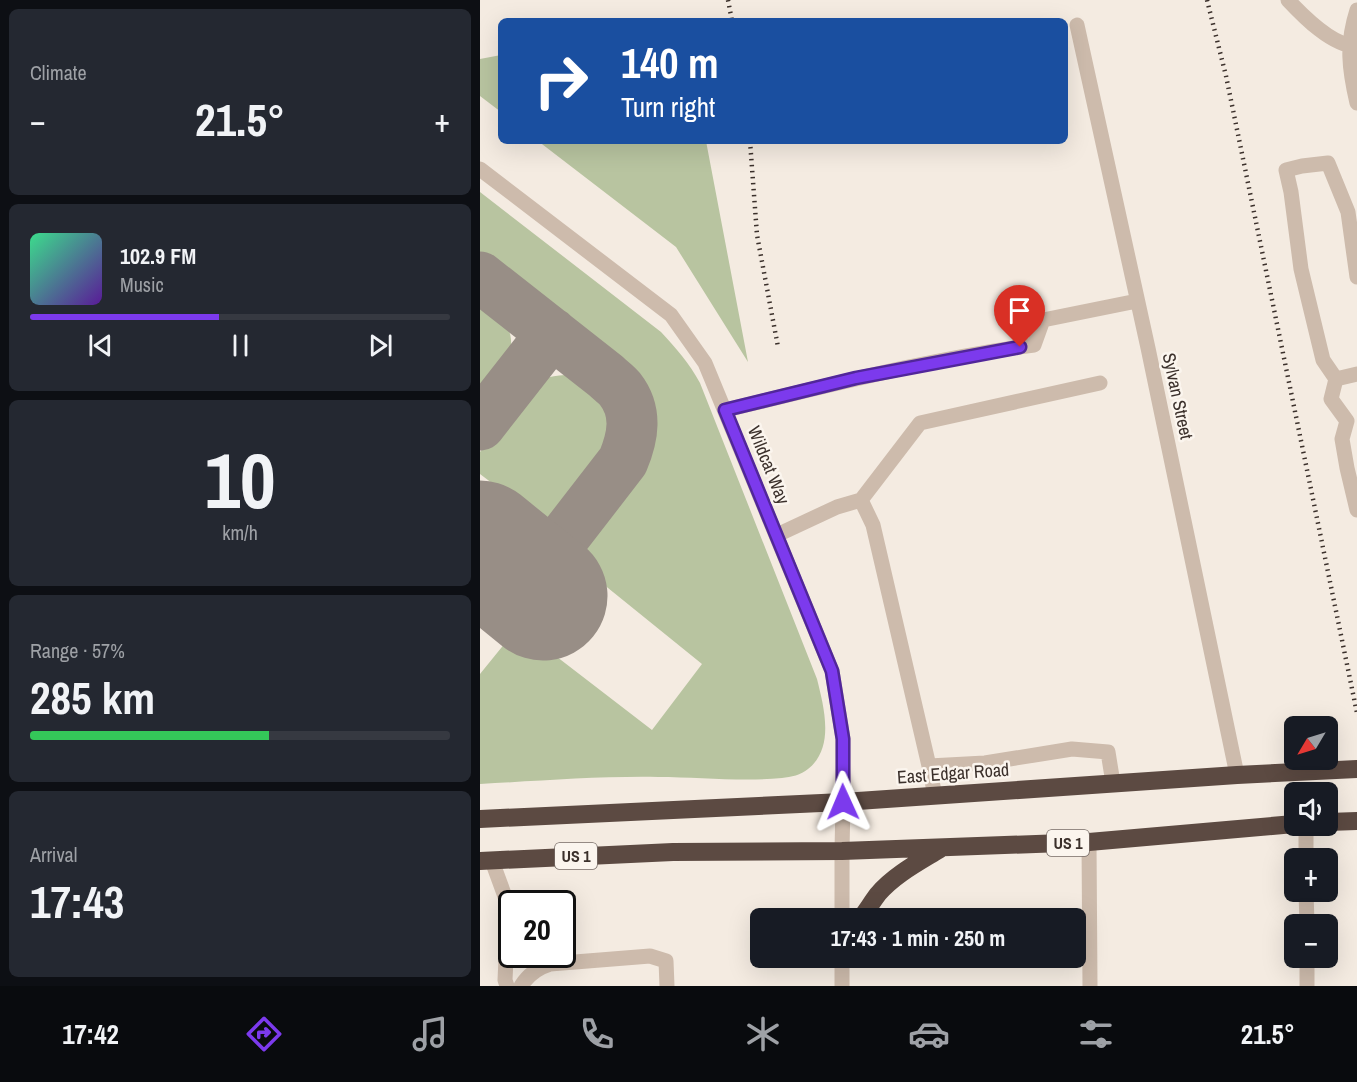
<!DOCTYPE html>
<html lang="en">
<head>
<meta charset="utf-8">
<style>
  body { margin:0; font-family:"Archivo Narrow",sans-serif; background:#242831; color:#f1f3f6; height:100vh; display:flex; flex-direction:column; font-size:22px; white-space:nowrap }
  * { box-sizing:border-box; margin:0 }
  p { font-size:20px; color:#9ea1a6 }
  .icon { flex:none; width:33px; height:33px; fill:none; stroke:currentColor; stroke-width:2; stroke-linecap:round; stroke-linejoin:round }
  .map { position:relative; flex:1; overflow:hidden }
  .details { display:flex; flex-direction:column; gap:9px; padding:9px; background:#0d0f14; width:480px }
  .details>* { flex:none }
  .guide { position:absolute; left:18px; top:18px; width:570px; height:126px; border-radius:9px; box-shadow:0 6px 24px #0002; background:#1a4fa0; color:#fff; overflow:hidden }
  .needle { width:39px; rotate:232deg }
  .controls { position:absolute; left:804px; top:716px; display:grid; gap:12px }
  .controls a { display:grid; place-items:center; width:54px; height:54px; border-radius:9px; background:#171b24; box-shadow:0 6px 24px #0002; font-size:30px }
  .speed { position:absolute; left:18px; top:890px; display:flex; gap:12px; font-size:30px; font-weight:700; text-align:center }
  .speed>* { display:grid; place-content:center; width:78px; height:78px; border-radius:50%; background:#171b24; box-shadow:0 6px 24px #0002; line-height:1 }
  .speed .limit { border:3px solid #111; border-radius:9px; background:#fff; color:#111 }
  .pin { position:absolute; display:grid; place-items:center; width:51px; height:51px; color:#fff; margin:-62px -26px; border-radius:50% 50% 50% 0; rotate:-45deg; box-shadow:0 0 6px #0007 }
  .pin .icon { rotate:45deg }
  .me { position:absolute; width:66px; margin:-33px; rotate:359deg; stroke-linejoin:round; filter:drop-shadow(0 0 4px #0008) }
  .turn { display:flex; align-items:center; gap:21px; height:126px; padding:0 24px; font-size:27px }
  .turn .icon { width:78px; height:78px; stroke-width:2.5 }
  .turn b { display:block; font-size:42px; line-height:51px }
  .big { font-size:45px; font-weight:700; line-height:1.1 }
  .details .widget { flex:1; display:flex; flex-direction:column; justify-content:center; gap:9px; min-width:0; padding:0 21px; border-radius:9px; background:#242831 }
  .details .dial { align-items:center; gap:0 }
  .dial b { font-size:78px; line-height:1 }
  .song { display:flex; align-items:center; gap:18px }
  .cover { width:72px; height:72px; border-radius:9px; background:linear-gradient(135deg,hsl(150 70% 55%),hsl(270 70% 35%)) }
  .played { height:6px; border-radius:3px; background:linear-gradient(90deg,#7c3aed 45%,#363941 45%) }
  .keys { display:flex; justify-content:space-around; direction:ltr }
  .heat { display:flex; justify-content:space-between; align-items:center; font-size:33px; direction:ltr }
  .charge { height:9px; border-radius:4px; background:linear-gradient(90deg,#34c759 57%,#363941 0) }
  .trip { position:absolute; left:270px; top:908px; width:336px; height:60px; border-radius:9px; background:#171b24; box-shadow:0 6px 24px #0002; font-weight:700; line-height:60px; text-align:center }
  .tab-bar { display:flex; height:96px; justify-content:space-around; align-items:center; background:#090b0e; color:#9ea1a6 }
  .tab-bar .icon { width:42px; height:42px }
  .tab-bar .current { color:#7c3aed }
  .tab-bar b { font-size:27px; color:#f1f3f6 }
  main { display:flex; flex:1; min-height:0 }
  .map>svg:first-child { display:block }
</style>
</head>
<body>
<main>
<section class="details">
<div class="widget"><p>Climate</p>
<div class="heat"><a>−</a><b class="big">21.5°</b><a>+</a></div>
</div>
<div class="widget">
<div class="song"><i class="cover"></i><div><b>102.9 FM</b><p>Music</p></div></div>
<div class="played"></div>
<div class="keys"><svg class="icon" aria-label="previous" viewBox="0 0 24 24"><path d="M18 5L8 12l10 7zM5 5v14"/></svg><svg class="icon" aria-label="pause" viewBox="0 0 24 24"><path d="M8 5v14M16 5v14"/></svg><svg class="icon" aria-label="next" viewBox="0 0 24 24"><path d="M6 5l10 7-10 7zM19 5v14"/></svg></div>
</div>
<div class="widget dial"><b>10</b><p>km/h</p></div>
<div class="widget"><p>Range · 57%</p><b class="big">285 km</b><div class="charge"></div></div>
<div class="widget"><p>Arrival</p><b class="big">17:43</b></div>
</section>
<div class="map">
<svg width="877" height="986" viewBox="0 0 877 986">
  <rect width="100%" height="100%" fill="#f4ebe1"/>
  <!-- green -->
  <path fill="#b8c4a0" d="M21 55V112L0 96V59Z
    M58 141H226L268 362 196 247Z
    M0 192 181 332C196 348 209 363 220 383L337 679C344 707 355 748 328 769 321 775 311 777 302 778 263 782 218 777 178 777 119 776 59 781 0 784V674L34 632 38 629 42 630 172 730 222 664 107 571C102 559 100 553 104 540L156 472 164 455 169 436V416L163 396 152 379 138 365 0 258Z
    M0 297C50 336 32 358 0 400Z
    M85 375C103 379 112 383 124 398 150 428 130 453 110 479 99 493 88 506 78 519L73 523 66 524 0 474V452L47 390C58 379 69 376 85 375Z"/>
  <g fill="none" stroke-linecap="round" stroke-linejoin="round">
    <!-- taxiway -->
    <path stroke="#988e86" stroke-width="51" d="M0 277 126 376C130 380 136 384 140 389 158 412 153 437 143 461L48 584
      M0 425 72 333"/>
    <!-- runway -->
    <path stroke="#988e86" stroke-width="129" d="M0 545 63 596"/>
    <!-- minor -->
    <path stroke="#cdbbac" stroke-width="15" d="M808 0C823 16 853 47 877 46
      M877 10C866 44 869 69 877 103
      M597 25 668 348 757 775
      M0 169 191 315 225 363 352 671 363 739V802L362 851V918
      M856 379 843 360 821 269 811 192 806 170 822 166 848 163 868 212 877 277
      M245 410C347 386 449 359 554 345L563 320 657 301
      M867 421 862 439 867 468 877 510
      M867 421 851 399 856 379 877 374
      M381 500 393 525 449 766 455 796
      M297 535 357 507 381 500 440 423 620 383
      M449 766 505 763 592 749 628 752 633 783
      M826 825V858
      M609 842 610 986
      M12 861 27 902 28 915 25 980 27 986
      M826 891 827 924
      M827 957V986
      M41 986C48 975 57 968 70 964L170 956 186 961 187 986
      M362 986V957"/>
    <!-- highway -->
    <path stroke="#5c4a42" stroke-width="18" d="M0 819 363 802 757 775 877 769
      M848 822 877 821
      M0 861 193 852 362 851 609 842 814 824
      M381 918C387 910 392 902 398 894 414 875 439 862 460 849"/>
    <!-- rail -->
    <path stroke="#3b302b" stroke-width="4.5" stroke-dasharray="1.5 4.5" stroke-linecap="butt" d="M248 0 252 21
      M727 0 746 76 877 713
      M270 141 277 235 298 347"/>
  </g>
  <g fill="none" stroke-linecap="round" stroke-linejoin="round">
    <defs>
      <path id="route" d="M363 802V739L352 671 245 410 376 378 540 347"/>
    </defs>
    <!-- route casing -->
    <use href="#route" stroke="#51269a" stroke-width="15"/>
    <!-- route -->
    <use href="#route" stroke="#7c3aed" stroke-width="10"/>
  </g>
  <g text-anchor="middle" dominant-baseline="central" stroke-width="5" stroke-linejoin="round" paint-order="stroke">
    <!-- shield labels -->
    <g fill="#fbf5ee" stroke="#756b66" stroke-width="1.5">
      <rect x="567" y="830" width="42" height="26" rx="4.5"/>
      <rect x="75" y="843" width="42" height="26" rx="4.5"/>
    </g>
    <g font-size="16" font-weight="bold" fill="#3b302b">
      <text x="588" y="843">US 1</text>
      <text x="96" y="856">US 1</text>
    </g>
    <!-- street labels -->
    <g font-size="18" fill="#3b302b" stroke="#fbf5ee">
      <text transform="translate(698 396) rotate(78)">Sylvan Street</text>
      <text transform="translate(289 465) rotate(68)">Wildcat Way</text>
      <text transform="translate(473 773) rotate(-4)">East Edgar Road</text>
    </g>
  </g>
</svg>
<div class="controls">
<a><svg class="needle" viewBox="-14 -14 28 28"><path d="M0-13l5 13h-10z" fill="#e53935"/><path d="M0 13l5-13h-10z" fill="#9ea1a6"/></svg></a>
<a><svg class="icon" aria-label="sound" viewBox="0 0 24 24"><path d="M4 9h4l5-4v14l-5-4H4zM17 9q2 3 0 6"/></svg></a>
<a>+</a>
<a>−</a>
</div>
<div class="speed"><div class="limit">20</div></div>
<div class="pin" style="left:540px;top:347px;background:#d93025"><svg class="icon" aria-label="arrive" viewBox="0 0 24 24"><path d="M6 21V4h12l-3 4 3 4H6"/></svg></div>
<svg class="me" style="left:363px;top:802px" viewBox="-20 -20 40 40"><path d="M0-17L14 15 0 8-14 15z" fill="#7c3aed" stroke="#fff" stroke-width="4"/></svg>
<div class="trip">17:43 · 1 min · 250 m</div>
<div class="guide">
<div class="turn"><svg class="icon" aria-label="right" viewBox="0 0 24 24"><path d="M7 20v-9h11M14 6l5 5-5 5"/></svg><div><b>140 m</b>Turn right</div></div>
</div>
</div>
</main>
<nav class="tab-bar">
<b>17:42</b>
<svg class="icon current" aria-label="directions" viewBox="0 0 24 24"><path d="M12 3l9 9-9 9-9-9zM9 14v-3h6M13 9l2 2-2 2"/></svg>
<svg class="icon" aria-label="music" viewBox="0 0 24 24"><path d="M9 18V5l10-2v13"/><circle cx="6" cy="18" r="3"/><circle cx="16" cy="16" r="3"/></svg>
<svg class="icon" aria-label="phone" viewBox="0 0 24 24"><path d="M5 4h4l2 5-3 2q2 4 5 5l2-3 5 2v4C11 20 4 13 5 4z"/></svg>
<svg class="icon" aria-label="climate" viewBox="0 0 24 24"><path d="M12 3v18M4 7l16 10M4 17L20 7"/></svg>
<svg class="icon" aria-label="car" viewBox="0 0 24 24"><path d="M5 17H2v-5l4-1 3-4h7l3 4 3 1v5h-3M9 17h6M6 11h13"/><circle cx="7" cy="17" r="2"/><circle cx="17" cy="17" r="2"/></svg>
<svg class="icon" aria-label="filters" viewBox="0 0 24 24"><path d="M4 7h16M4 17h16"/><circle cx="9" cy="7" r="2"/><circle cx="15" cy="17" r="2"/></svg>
<b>21.5°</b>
</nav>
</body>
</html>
